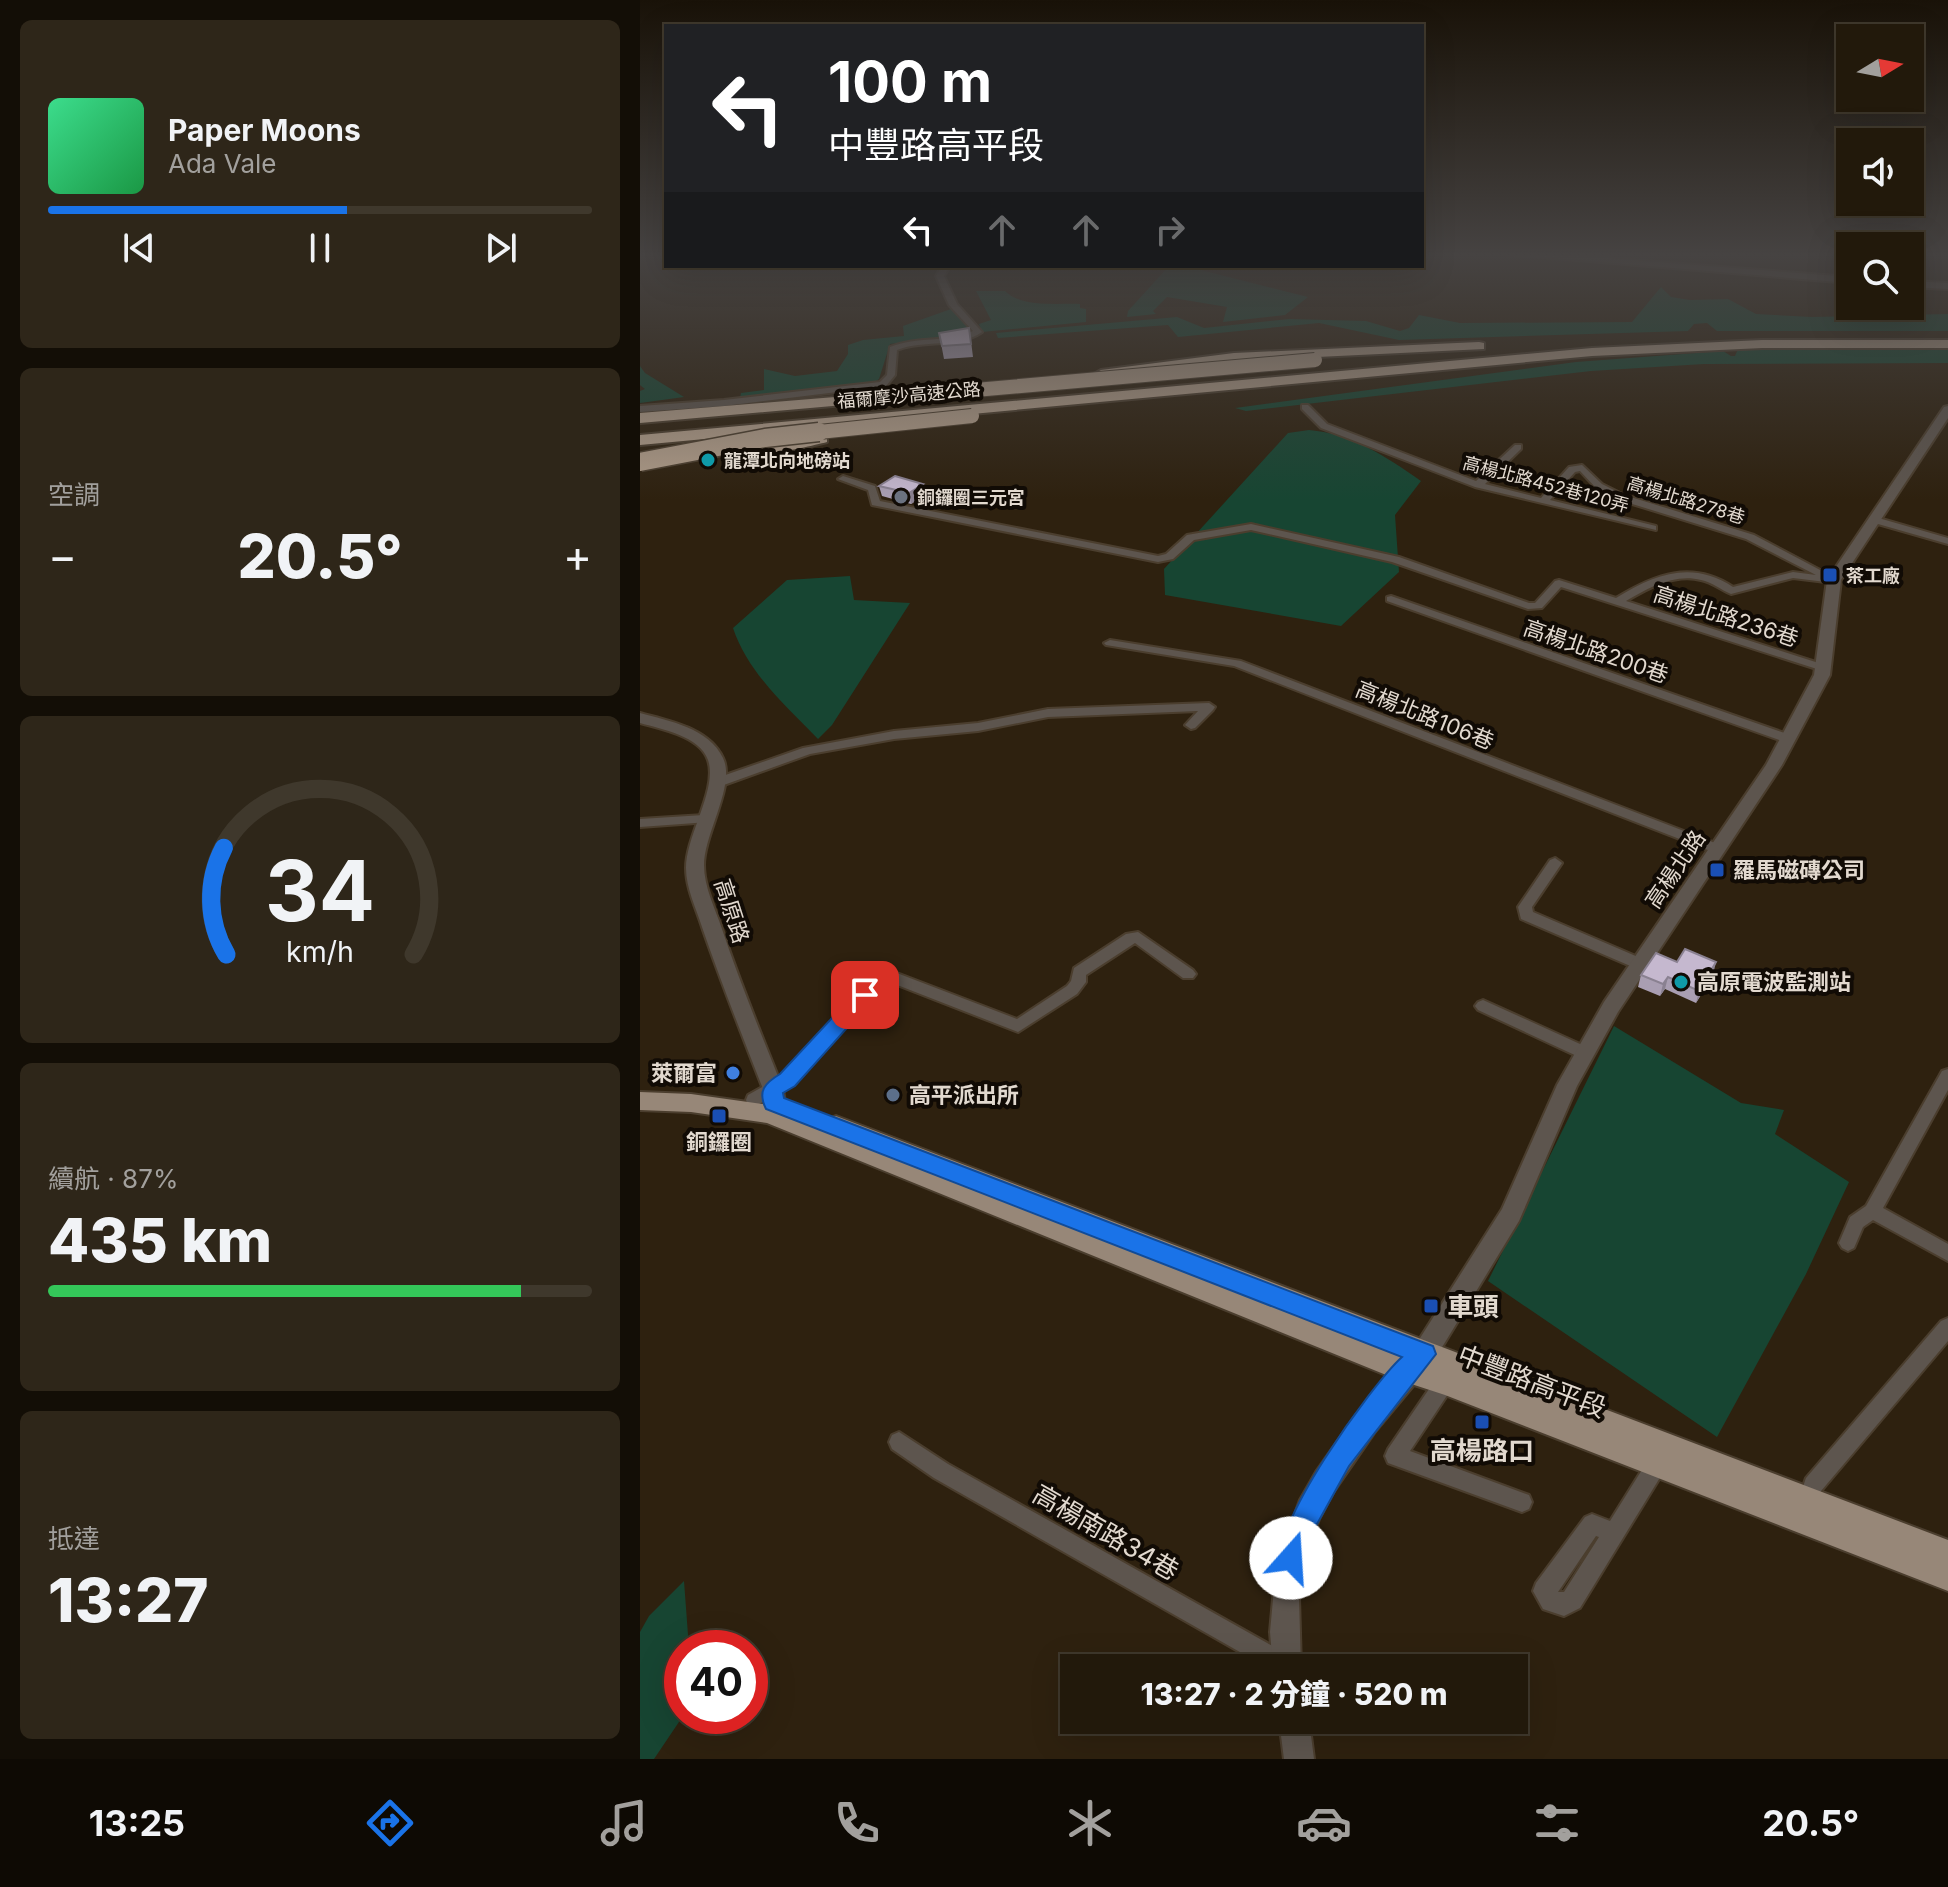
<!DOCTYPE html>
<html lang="zh-TW">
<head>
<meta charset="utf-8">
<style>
  body { margin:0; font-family:Inter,"Noto Sans TC",sans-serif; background:#2e2619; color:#f1f3f6; height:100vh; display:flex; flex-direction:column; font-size:30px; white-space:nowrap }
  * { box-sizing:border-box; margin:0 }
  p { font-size:26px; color:#a2a09d }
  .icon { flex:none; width:44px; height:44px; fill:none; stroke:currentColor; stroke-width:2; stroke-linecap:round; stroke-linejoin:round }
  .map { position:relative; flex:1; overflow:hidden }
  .side { display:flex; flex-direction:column; gap:20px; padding:20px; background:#130e06; width:640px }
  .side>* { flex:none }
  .hud { position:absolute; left:24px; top:24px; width:760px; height:244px; border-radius:0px; box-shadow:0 8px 32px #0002,0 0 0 2px #3f382c; background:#202124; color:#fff; overflow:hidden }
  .needle { width:52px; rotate:80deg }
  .buttons { position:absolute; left:1196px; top:24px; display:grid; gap:16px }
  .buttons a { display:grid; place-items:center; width:88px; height:88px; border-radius:0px; background:#22190b; box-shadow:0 8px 32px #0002,0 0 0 2px #3f382c; font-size:40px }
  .speed { position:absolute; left:24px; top:1630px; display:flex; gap:16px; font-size:40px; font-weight:700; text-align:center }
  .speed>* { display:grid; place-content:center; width:104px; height:104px; border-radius:50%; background:#22190b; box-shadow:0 8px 32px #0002,0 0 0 2px #3f382c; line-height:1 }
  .speed .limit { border:12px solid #d22; background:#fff; color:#111 }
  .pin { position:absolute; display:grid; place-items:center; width:68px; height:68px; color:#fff; margin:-34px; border-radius:16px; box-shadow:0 4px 12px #0006 }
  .me { position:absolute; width:88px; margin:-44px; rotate:19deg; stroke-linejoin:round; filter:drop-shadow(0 0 6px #0008) }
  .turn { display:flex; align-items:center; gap:28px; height:168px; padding:0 32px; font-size:36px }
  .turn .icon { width:104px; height:104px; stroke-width:2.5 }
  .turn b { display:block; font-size:56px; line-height:68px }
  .lanes { display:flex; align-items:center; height:76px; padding:0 32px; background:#0003; justify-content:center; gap:40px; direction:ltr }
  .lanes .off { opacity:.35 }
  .big { font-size:60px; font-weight:800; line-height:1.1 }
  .side .tile { flex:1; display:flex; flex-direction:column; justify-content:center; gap:12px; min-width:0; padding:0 28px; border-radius:12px; background:#2e2619 }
  .side .dial { align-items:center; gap:0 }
  .dial svg { height:208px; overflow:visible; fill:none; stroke:#3f382c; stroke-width:7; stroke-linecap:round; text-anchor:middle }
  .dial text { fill:#f1f3f6; stroke:none }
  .song { display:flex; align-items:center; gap:24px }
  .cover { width:96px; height:96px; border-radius:12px; background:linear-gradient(135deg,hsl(150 70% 55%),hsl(140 70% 35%)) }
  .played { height:8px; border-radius:4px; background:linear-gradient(90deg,#1a73e8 55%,#3f382c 55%) }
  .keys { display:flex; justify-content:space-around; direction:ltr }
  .heat { display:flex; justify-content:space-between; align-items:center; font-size:44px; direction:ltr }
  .charge { height:12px; border-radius:6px; background:linear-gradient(90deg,#34c759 87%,#3f382c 0) }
  .trip { position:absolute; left:420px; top:1654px; width:468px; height:80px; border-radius:0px; background:#22190b; box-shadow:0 8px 32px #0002,0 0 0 2px #3f382c; font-weight:800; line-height:80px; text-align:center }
  .tab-bar { display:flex; height:128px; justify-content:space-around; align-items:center; background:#0e0a04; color:#a2a09d }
  .tab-bar .icon { width:56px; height:56px }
  .tab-bar .selected { color:#1a73e8 }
  .tab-bar b { font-size:36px; color:#f1f3f6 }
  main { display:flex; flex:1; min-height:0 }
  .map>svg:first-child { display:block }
</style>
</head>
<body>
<main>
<section class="side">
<div class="tile">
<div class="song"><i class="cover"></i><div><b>Paper Moons</b><p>Ada Vale</p></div></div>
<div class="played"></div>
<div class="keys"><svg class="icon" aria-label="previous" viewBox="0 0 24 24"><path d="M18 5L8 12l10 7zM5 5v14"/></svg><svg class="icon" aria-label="pause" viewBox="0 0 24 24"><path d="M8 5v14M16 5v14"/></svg><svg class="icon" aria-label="next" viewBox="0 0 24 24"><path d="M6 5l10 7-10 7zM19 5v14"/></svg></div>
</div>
<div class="tile"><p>空調</p>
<div class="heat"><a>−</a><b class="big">20.5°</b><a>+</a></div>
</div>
<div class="tile dial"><svg viewBox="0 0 100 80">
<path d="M14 69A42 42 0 1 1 86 69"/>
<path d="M14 69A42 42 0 0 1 13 28" stroke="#1a73e8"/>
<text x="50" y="56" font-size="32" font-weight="700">34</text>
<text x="50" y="72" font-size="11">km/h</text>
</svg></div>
<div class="tile"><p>續航 · 87%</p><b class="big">435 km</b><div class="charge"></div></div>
<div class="tile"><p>抵達</p><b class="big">13:27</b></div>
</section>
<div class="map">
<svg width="1308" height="1759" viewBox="0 0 1308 1759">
  <rect width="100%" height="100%" fill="#2e210f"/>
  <!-- green -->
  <path fill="#174532" d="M529 266H545L668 297 645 315 583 322 587 307 527 297 513 311 516 314 487 317 488 311Z
    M1021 287 1031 297 1050 300 1088 299 1116 314 1172 317 1308 314V331H1077L1067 323 1054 324 1048 331 759 340 679 323 538 337 528 325 358 338 356 333 537 317 564 328 649 319 726 321 760 331 769 328 779 315 820 323 992 322Z
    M336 291H365C382 308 417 303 440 304V308L446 309V322L342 332 339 324 351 320Z
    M311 309 329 328V333L250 344 239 379 236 381 100 398 101 393 124 390V369L155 376 197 371 208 354V345L223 340 264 336 263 326Z
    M1308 348V363L1064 364 951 371 606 411 595 408 936 362 1083 351 1091 356H1095L1098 349Z
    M0 366 5 373 44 397 0 403V391L5 389 0 385Z
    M669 430C713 434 745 456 781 481L755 515 759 572 701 626 525 595 524 569 648 433Z
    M210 576 214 600 270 603 192 725 178 739C146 706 108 673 93 628L147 580Z
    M974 1026 1101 1103 1144 1110 1135 1134 1209 1182 1166 1274 1077 1437 848 1281Z
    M44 1581 49 1648H42L43 1716 14 1759H0V1632L9 1616Z"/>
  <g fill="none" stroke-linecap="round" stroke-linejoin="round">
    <defs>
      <path id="minor" d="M302 266H310L304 276 317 304 342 332C317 349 284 339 257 350L255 375 246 386 84 406 0 412V406L84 400 240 382 247 375 250 347C277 336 307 343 333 331L309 305 296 276Z
        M662 405H668L687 424 836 481 875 445H881V449L845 484 901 498 929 467 942 465 962 484 984 495 1114 535 1199 580 1194 583 1153 578 1091 594C1081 590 1072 582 1061 580 1035 573 1008 588 986 601L1188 666 1190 668 1188 670H1180L921 587 902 608 888 609 752 562 611 530 554 540 533 559 518 562 232 505 228 490 198 479 203 476 235 486 240 501 518 556 526 554 547 535 611 524 759 557 889 603H895L915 581 919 580 976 598C1015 574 1052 560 1093 587L1153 572 1176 575 1106 539 976 499 956 488 940 471 935 472 910 500 1016 526V530L835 487 681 428 662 409Z
        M1235 517 1308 538V544L1231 522 1230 520Z
        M751 596 1153 736 1155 739 1153 742H1145L747 601V597Z
        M470 640 601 661 1083 846 1085 849 1083 852H1073L594 666 466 645 464 643Z
        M569 703 575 707 573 710 555 728 551 729 545 725 558 711 408 717 338 731 254 739 170 754 81 786H71L70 783 71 780 163 748 254 731 338 723 408 709Z
        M64 815 69 816 71 819 69 822 0 827V819Z
        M915 858 922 863 892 907 893 912 1005 960 1007 964 1005 968H995L881 919 878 907 910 860Z
        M498 932 553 970 556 974 553 978H543L495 943 446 975V982L437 994 378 1032 247 981 154 1084 114 1107 108 1105 106 1100 108 1095 142 1076 239 970H249L377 1019 427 986 431 981 434 968 486 934Z
        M843 1000 951 1049 953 1053 951 1057 945 1059 939 1057 838 1010 835 1006 838 1002Z
        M1308 1069V1090L1243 1208 1308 1244V1261L1233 1220 1223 1227 1214 1248 1208 1251 1202 1248 1199 1243 1210 1217 1226 1206 1302 1071Z
        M1308 1318V1341L1181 1491 1174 1511 1167 1514 1160 1511 1157 1504 1166 1478 1301 1321Z
        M805 1373 812 1376 815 1382 812 1388 770 1451 889 1495 892 1502 889 1509 882 1512 748 1463 745 1456 748 1449 798 1376Z
        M259 1432 308 1464 654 1658 656 1668H628L294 1478 252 1449 249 1442 252 1435Z
        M1017 1454 1024 1457 1027 1464 1024 1471 940 1608 924 1616 903 1609 893 1591 896 1583 945 1517 952 1514 970 1521 1010 1457ZM956 1536 959 1537 924 1592H918Z"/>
      <path id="tertiary" d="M854 253H900L1210 277V283Z
        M1270 281 1308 283V289L1270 287Z
        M1308 406V418L1201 580 1190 675 1142 765 978 1012 937 1086 879 1221 793 1362 734 1433 694 1491 679 1519 663 1567 659 1598 661 1668H633L630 1632 636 1567 660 1500 676 1472 716 1415 775 1346 862 1209 917 1085 964 1002 1126 765 1174 675 1187 580 1304 407Z
        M0 713C29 721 69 728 83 758 96 785 64 834 64 865 64 887 75 908 82 929 100 983 122 1036 143 1089L145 1103 136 1120 129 1123 122 1120 118 1114 123 1103V1089C102 1035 81 982 62 927 56 908 46 888 46 868 46 835 78 789 68 760 60 736 21 729 0 723Z
        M639 1720H669L674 1759H644Z"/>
      <path id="primary" d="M0 1092 51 1094 129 1105 184 1126 188 1119 196 1116 204 1119 1308 1540V1591L805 1395 756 1379 127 1123 51 1112 0 1110Z"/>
      <path id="motorway" d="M1122 340H1308V348H1122L952 356 0 445V435L952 348Z
        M839 342 844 343V349L594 361 461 378 454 374 461 370 594 353Z
        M244 393 249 395V401L0 423V413Z
        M181 434 187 436V442C164 448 86 465 70 451L78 446 114 445Z"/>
    </defs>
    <!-- minor casing -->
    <use href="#minor" stroke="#4b3e2e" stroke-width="4"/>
    <!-- tertiary casing -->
    <use href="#tertiary" stroke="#4b3e2e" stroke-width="4"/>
    <!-- primary casing -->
    <use href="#primary" stroke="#4b3e2e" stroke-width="4"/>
    <!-- motorway casing -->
    <use href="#motorway" stroke="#4b3e2e" stroke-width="4"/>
    <!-- minor -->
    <use href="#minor" fill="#5d554e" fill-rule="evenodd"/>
    <!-- tertiary -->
    <use href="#tertiary" fill="#5d554e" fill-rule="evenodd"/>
    <!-- primary -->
    <use href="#primary" fill="#978778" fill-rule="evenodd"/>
    <!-- motorway -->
    <use href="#motorway" fill="#ae9b88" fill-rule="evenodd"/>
    <defs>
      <path id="motorway-bridge-far1" d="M244 398 675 360
        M160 434 332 416"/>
      <path id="motorway-bridge" d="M0 462 125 438 179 432"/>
    </defs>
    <!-- motorway-bridge-far1 casing -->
    <use href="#motorway-bridge-far1" stroke="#4b3e2e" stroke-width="16" stroke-linecap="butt"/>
    <!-- motorway-bridge casing -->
    <use href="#motorway-bridge" stroke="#4b3e2e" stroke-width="21" stroke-linecap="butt"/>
    <!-- motorway-bridge-far1 -->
    <use href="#motorway-bridge-far1" stroke="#ae9b88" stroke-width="14"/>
    <!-- motorway-bridge -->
    <use href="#motorway-bridge" stroke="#ae9b88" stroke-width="18"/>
  </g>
  <!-- wall -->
  <path fill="#a99eb2" d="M299 333 331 341 333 357 304 359Z
    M239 486 286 495 271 504 242 496Z
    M1037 962 1073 975 1056 1003 1025 989 1020 996 998 987 1001 975Z"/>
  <!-- shaded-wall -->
  <path fill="#8a8191" d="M283 484 286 495 271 504 269 493Z
    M1076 962 1073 975 1056 1003 1059 991Z
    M1028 977 1025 989 1020 996 1023 984Z"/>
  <!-- building -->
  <path fill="#c5b8cf" stroke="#8a8191" stroke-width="2" d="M329 328 331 344 302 346 299 333Z
    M255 476 283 484 269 493 239 486Z
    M1045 949 1076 962 1059 991 1028 977 1023 984 1001 975 1016 953 1037 962Z"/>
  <!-- sky -->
  <linearGradient id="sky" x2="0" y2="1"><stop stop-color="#191208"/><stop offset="0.51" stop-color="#464342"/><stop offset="1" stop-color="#464342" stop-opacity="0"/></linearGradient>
  <rect width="1308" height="500" fill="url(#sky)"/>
  <!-- route -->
  <path fill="#1a73e8" stroke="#114b97" stroke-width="2" d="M225 988 232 990 235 995 232 1000 155 1086 143 1093 144 1098 793 1346 796 1354 709 1466 671 1535 661 1568 651 1572 641 1568C626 1531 732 1384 762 1357L126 1109C117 1091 125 1083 140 1074L218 990Z"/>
  <!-- markers -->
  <g fill="#0f9aa8" stroke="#110b05" stroke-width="3">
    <circle cx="68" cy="460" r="8"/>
    <circle cx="1041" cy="982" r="8"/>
  </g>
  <circle fill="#6b7280" stroke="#110b05" stroke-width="3" cx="261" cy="497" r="8"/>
  <g fill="#1a4fb4" stroke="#110b05" stroke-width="3">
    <rect x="1182" y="567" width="16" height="16" rx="4"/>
    <rect x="1069" y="862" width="16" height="16" rx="4"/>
    <rect x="71" y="1108" width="16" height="16" rx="4"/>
    <rect x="783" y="1298" width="16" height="16" rx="4"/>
    <rect x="834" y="1414" width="16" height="16" rx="4"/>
  </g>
  <circle fill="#3f7fe0" stroke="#110b05" stroke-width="3" cx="93" cy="1073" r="8"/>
  <circle fill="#5c6f8a" stroke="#110b05" stroke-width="3" cx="253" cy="1095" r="8"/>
  <g text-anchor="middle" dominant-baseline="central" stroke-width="8" stroke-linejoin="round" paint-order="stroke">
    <!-- far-street labels -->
    <g font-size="18" fill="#e2d9cf" stroke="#110b05">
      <text transform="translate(269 395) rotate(-5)">福爾摩沙高速公路</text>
      <text transform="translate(906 484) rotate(15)">高楊北路452巷120弄</text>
      <text transform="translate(1046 500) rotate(17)">高楊北路278巷</text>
    </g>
    <!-- far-poi labels -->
    <g font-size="18" font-weight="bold" fill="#e2d9cf" stroke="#110b05" text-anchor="start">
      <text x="84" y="460">龍潭北向地磅站</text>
      <text x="277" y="497">銅鑼圈三元宮</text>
      <text x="1206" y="575">茶工廠</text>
    </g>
    <!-- street labels -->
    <g font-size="22" fill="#e2d9cf" stroke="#110b05">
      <text transform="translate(1086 616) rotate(18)">高楊北路236巷</text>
      <text transform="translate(956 651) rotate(19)">高楊北路200巷</text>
      <text transform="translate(785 715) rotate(22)">高楊北路106巷</text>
      <text transform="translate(1035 869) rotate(-56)">高楊北路</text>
      <text transform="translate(92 911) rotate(72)">高原路</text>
    </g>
    <!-- poi labels -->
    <g font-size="22" font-weight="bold" fill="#e2d9cf" stroke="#110b05" text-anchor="start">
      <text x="1093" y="870">羅馬磁磚公司</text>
      <text x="1057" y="982">高原電波監測站</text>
      <text x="77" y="1073" text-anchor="end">萊爾富</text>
      <text x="269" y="1095">高平派出所</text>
      <text x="79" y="1142" text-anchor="middle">銅鑼圈</text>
    </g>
    <!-- near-poi labels -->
    <g font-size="26" font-weight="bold" fill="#e2d9cf" stroke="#110b05" text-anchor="start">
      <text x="807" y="1306">車頭</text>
      <text x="842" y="1450" text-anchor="middle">高楊路口</text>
    </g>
    <!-- near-street labels -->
    <g font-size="26" fill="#e2d9cf" stroke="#110b05">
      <text transform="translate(892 1381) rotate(21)">中豐路高平段</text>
      <text transform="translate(466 1532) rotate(30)">高楊南路34巷</text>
    </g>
  </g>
</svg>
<div class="buttons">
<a><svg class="needle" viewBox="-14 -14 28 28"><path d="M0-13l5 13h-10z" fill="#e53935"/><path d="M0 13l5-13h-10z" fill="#a2a09d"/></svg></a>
<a><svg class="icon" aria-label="sound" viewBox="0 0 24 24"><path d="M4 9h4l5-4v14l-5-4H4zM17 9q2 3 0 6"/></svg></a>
<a><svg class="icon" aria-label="search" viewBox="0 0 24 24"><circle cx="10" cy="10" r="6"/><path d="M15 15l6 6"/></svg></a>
</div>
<div class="speed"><div class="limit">40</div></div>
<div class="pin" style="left:225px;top:995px;background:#d93025"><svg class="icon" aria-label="arrive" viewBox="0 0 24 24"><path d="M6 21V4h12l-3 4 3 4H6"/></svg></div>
<svg class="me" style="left:651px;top:1558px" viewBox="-20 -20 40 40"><circle r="19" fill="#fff"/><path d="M0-13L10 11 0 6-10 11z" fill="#1a73e8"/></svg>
<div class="trip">13:27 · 2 分鐘 · 520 m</div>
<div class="hud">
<div class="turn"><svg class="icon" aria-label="left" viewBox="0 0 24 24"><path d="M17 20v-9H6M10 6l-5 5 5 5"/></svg><div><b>100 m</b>中豐路高平段</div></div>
<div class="lanes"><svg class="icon" aria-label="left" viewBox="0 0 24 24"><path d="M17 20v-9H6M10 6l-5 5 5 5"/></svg><svg class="icon off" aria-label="ahead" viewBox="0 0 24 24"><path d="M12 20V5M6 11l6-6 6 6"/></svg><svg class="icon off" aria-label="ahead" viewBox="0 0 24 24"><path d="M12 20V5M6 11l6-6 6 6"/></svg><svg class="icon off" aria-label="right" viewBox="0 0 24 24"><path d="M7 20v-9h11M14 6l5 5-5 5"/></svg></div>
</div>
</div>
</main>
<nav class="tab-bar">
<b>13:25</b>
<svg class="icon selected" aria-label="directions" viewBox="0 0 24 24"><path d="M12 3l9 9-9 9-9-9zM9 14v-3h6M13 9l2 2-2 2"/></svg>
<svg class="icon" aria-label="music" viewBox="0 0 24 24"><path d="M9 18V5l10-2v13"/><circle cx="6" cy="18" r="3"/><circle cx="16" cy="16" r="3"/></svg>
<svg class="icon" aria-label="phone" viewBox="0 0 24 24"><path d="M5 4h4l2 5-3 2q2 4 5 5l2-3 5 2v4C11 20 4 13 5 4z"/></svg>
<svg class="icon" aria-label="climate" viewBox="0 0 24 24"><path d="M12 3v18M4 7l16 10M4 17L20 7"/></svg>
<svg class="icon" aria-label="car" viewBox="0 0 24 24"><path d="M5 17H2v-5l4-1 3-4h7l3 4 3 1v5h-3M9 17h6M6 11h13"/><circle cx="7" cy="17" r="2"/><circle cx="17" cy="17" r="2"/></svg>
<svg class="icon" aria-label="filters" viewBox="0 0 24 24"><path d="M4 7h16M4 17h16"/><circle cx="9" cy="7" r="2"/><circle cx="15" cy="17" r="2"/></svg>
<b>20.5°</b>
</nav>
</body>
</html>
